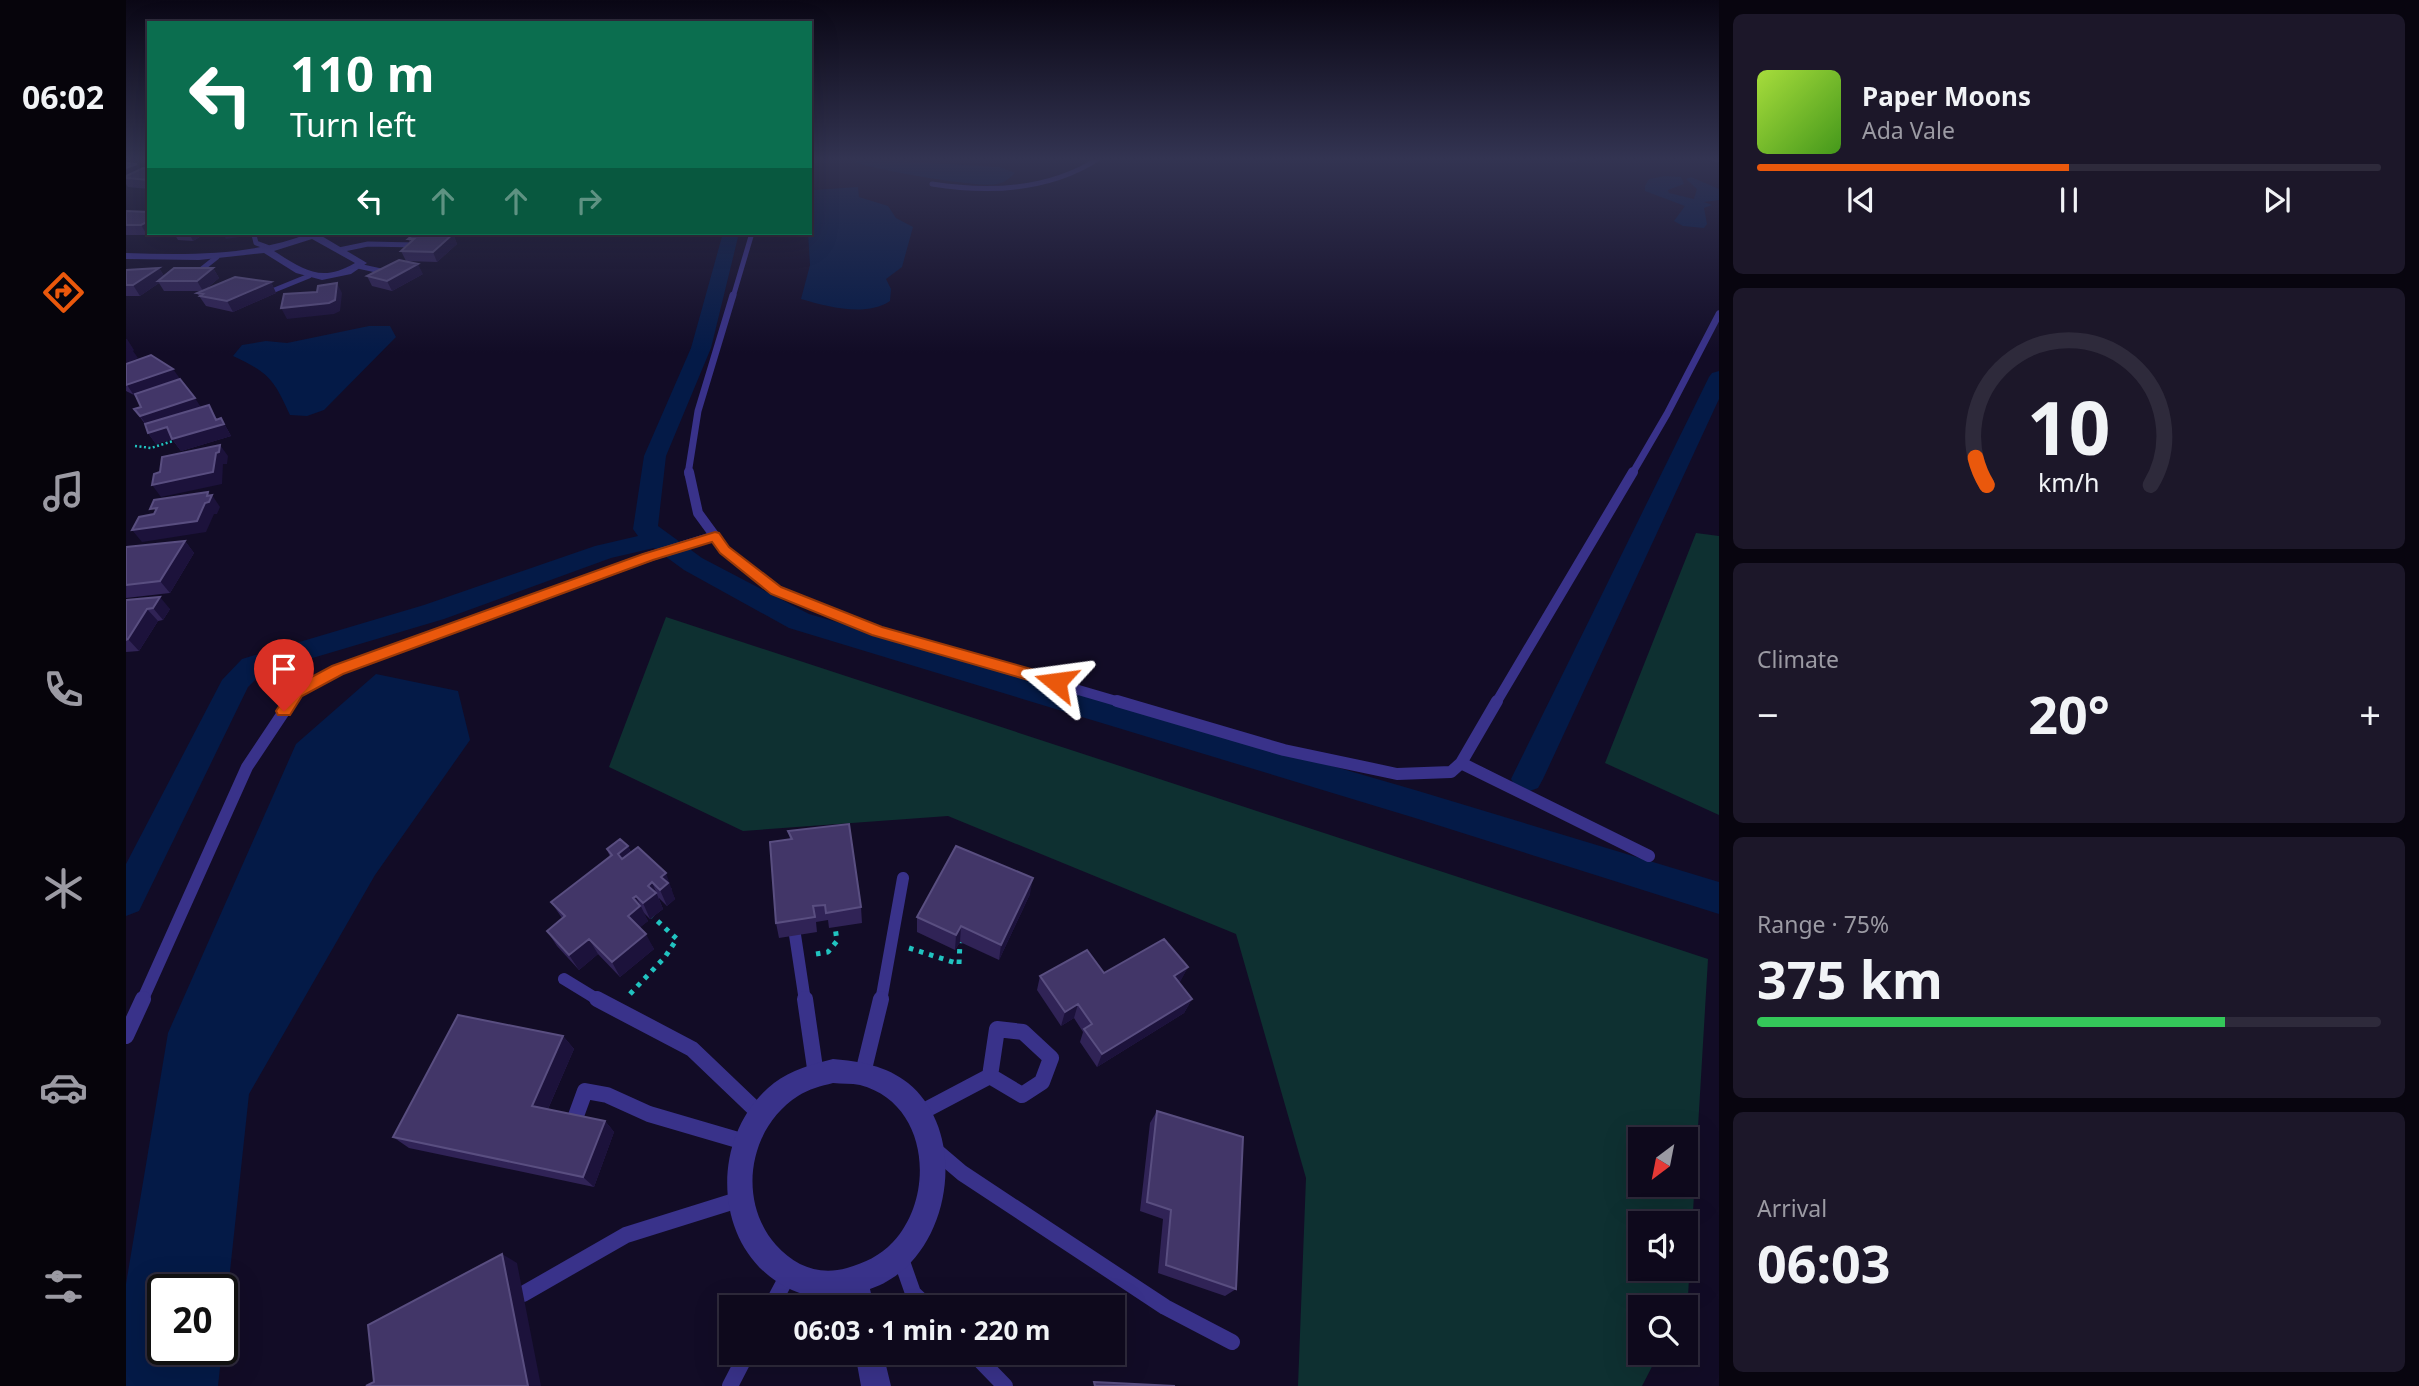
<!DOCTYPE html>
<html lang="en">
<head>
<meta charset="utf-8">
<style>
  body { margin:0; font-family:"Noto Sans",sans-serif; background:#1c1729; color:#f1f3f6; height:100vh; display:flex; flex-direction:column; font-size:26px; white-space:nowrap }
  * { box-sizing:border-box; margin:0 }
  p { font-size:23px; color:#9b9aa3 }
  .icon { flex:none; width:38px; height:38px; fill:none; stroke:currentColor; stroke-width:2; stroke-linecap:round; stroke-linejoin:round }
  .map { position:relative; flex:1; overflow:hidden }
  .side { display:flex; flex-direction:column; gap:14px; padding:14px; background:#08050f; width:700px }
  .side>* { flex:none }
  .banner { position:absolute; left:21px; top:21px; width:665px; height:214px; border-radius:0px; box-shadow:0 7px 28px #0002,0 0 0 2px #2e2a3b; background:#0b6e4f; color:#fff; overflow:hidden }
  .needle { width:46px; rotate:212deg }
  .buttons { position:absolute; left:1502px; top:1127px; display:grid; gap:14px }
  .buttons a { display:grid; place-items:center; width:70px; height:70px; border-radius:0px; background:#0e091c; box-shadow:0 7px 28px #0002,0 0 0 2px #2e2a3b; font-size:35px }
  .speed { position:absolute; left:21px; top:1274px; display:flex; gap:14px; font-size:35px; font-weight:700; text-align:center }
  .speed>* { display:grid; place-content:center; width:91px; height:91px; border-radius:50%; background:#0e091c; box-shadow:0 7px 28px #0002,0 0 0 2px #2e2a3b; line-height:1 }
  .speed .limit { border:4px solid #111; border-radius:10px; background:#fff; color:#111 }
  .pin { position:absolute; display:grid; place-items:center; width:60px; height:60px; color:#fff; margin:-72px -30px; border-radius:50% 50% 50% 0; rotate:-45deg; box-shadow:0 0 7px #0007 }
  .pin .icon { rotate:45deg }
  .me { position:absolute; width:77px; margin:-38px; rotate:286deg; stroke-linejoin:round; filter:drop-shadow(0 0 5px #0008) }
  .turn { display:flex; align-items:center; gap:24px; height:147px; padding:0 28px; font-size:32px }
  .turn .icon { width:91px; height:91px; stroke-width:2.5 }
  .turn b { display:block; font-size:49px; line-height:60px }
  .lanes { display:flex; align-items:center; height:66px; padding:0 28px; background:#0003; justify-content:center; gap:35px; direction:ltr }
  .lanes .off { opacity:.35 }
  .big { font-size:52px; font-weight:700; line-height:1.1 }
  .side .tile { flex:1; display:flex; flex-direction:column; justify-content:center; gap:10px; min-width:0; padding:0 24px; border-radius:10px; background:#1c1729 }
  .side .dial { align-items:center; gap:0 }
  .dial svg { height:182px; overflow:visible; fill:none; stroke:#2e2a3b; stroke-width:7; stroke-linecap:round; text-anchor:middle }
  .dial text { fill:#f1f3f6; stroke:none }
  .song { display:flex; align-items:center; gap:21px }
  .cover { width:84px; height:84px; border-radius:10px; background:linear-gradient(135deg,hsl(80 70% 55%),hsl(100 70% 35%)) }
  .played { height:7px; border-radius:4px; background:linear-gradient(90deg,#ea580c 50%,#2e2a3b 50%) }
  .keys { display:flex; justify-content:space-around; direction:ltr }
  .heat { display:flex; justify-content:space-between; align-items:center; font-size:38px; direction:ltr }
  .charge { height:10px; border-radius:5px; background:linear-gradient(90deg,#34c759 75%,#2e2a3b 0) }
  .trip { position:absolute; left:593px; top:1295px; width:406px; height:70px; border-radius:0px; background:#0e091c; box-shadow:0 7px 28px #0002,0 0 0 2px #2e2a3b; font-weight:700; line-height:70px; text-align:center }
  main { display:flex; flex:1; min-height:0 }
  .dock { display:flex; flex-direction:column; width:126px; justify-content:space-around; align-items:center; background:#06040b; color:#9b9aa3 }
  .dock .icon { width:49px; height:49px }
  .dock .current { color:#ea580c }
  .dock b { font-size:32px; color:#f1f3f6 }
  .map>svg:first-child { display:block }
</style>
</head>
<body>
<main>
<nav class="dock">
<b>06:02</b>
<svg class="icon current" aria-label="directions" viewBox="0 0 24 24"><path d="M12 3l9 9-9 9-9-9zM9 14v-3h6M13 9l2 2-2 2"/></svg>
<svg class="icon" aria-label="music" viewBox="0 0 24 24"><path d="M9 18V5l10-2v13"/><circle cx="6" cy="18" r="3"/><circle cx="16" cy="16" r="3"/></svg>
<svg class="icon" aria-label="phone" viewBox="0 0 24 24"><path d="M5 4h4l2 5-3 2q2 4 5 5l2-3 5 2v4C11 20 4 13 5 4z"/></svg>
<svg class="icon" aria-label="climate" viewBox="0 0 24 24"><path d="M12 3v18M4 7l16 10M4 17L20 7"/></svg>
<svg class="icon" aria-label="car" viewBox="0 0 24 24"><path d="M5 17H2v-5l4-1 3-4h7l3 4 3 1v5h-3M9 17h6M6 11h13"/><circle cx="7" cy="17" r="2"/><circle cx="17" cy="17" r="2"/></svg>
<svg class="icon" aria-label="filters" viewBox="0 0 24 24"><path d="M4 7h16M4 17h16"/><circle cx="9" cy="7" r="2"/><circle cx="15" cy="17" r="2"/></svg>
</nav>
<div class="map">
<svg width="1593" height="1386" viewBox="0 0 1593 1386">
  <rect width="100%" height="100%" fill="#120c26"/>
  <!-- green -->
  <path fill="#0e3031" fill-rule="evenodd" d="M1570 533 1593 536V815L1479 763Z
    M540 617 1582 959 1562 1296 1556 1307H1514V1353H1533L1516 1386H1172L1180 1178 1110 934 822 816 617 831 483 767ZM1514 1139H1559V1185H1514ZM1514 1223H1559V1269H1514Z"/>
  <!-- water -->
  <path fill="#041a47" d="M732 159 874 167 889 173C884 178 878 183 871 184 851 188 750 170 729 162Z
    M1539 176 1555 177 1558 184 1542 190 1543 193 1568 199 1571 189 1560 179 1565 177 1593 189V200L1578 202 1586 205 1578 208 1581 224 1578 228 1557 226 1548 221 1559 206 1519 191V186L1523 179Z
    M684 185 688 190 732 187 733 197 762 206 770 218 787 227 776 267 760 279 765 289 764 301C740 317 702 307 675 299L684 265 682 233H684Z
    M243 326H264L270 337 198 410 181 416 164 415C147 378 143 373 107 356L116 345 140 341 161 343Z
    M250 674 332 691 344 740 249 875 123 1094 96 1346V1290H37V1349H96L92 1386H0V1284L42 1033 170 744Z"/>
  <g fill="none" stroke-linecap="round" stroke-linejoin="round">
    <!-- canal -->
    <path fill="#041a47" fill-rule="evenodd" d="M597 233H613L585 348 540 456 532 526 576 558 683 614 1289 790 1593 882V914L1289 818 663 628 558 570 528 548 485 558 318 619 136 673 122 687 13 911 0 916V864L96 680 116 659 298 605 469 546 512 536 507 529 518 456 565 348Z
      M1593 371V399L1417 779 1412 788 1401 792 1390 788 1385 779 1583 377 1586 373Z"/>
    <!-- path-far1 -->
    <path stroke="#21c3c0" stroke-width="2.5" stroke-dasharray="2 2.5" stroke-linecap="butt" d="M9 446 25 448 50 440"/>
    <!-- path -->
    <path stroke="#21c3c0" stroke-width="5" stroke-dasharray="4.5 6" stroke-linecap="butt" d="M783 948 833 964 834 942
      M690 954 702 952 711 941 709 927
      M504 994 539 957 551 939 527 917"/>
    <!-- service-far4 -->
    <path stroke="#39328a" stroke-width="5" d="M806 184C863 193 922 191 972 159
      M128 235 130 243 141 247
      M213 250 242 244 290 245
      M232 266 264 273
      M67 276 91 257
      M146 291 183 276
      M607 297 626 233"/>
    <!-- service-far3 -->
    <path stroke="#39328a" stroke-width="7" d="M562 474 572 411 607 295
      M1506 474 1541 414 1593 314"/>
    <!-- service-far2 -->
    <path stroke="#39328a" stroke-width="10" d="M563 472 572 513 599 550 650 590 751 631 997 703
      M164 703 171 692 212 670 522 557 589 536
      M1370 703 1507 472"/>
    <!-- service-far1 -->
    <path stroke="#39328a" stroke-width="12" d="M991 701 1158 750 1271 774 1325 772 1335 763 1371 701
      M1335 763 1523 856
      M669 935 679 1001
      M438 979 474 1001
      M16 1001 121 767 165 701
      M755 1001 777 878"/>
    <!-- service -->
    <path stroke="#39328a" stroke-width="16" d="M471 999 566 1049 635 1115
      M679 999 690 1075
      M871 1029 897 1032 925 1058 916 1082 896 1095 864 1076Z
      M0 1036 17 999
      M737 1073 755 999
      M792 1114 864 1076
      M447 1124 459 1091 481 1095 523 1114 622 1143
      M809 1150 836 1173 1039 1307 1106 1342
      M774 1256 787 1293 802 1307
      M397 1294 500 1235 615 1199
      M645 1307 662 1275
      M847 1353 879 1386
      M604 1386 621 1353"/>
    <!-- minor -->
    <path fill="#39328a" fill-rule="evenodd" d="M1585 159H1593V162L1586 161Z
      M184 233H197L194 235 241 263 225 274 196 280 170 273 138 253 73 260 0 259V253C64 255 126 256 184 233ZM186 239 229 263C195 283 178 270 148 251Z
      M707 1059C733 1061 761 1066 782 1083 847 1136 823 1263 744 1289L748 1307H720L718 1297C702 1302 686 1298 671 1292 586 1259 579 1137 648 1083 665 1070 687 1064 707 1059ZM707 1083C716 1084 725 1083 734 1085 803 1103 810 1196 767 1242 754 1256 738 1263 721 1268 693 1276 669 1266 650 1245 611 1201 622 1128 672 1096 683 1089 695 1086 707 1083Z
      M729 1353H757L765 1386H735Z"/>
  </g>
  <!-- wall -->
  <path fill="#302356" d="M1436 159H1453L1449 162Z
    M0 163 11 164 15 170 23 169V189L2 187 0 184Z
    M0 211 23 212V233H25L21 235H0Z
    M33 233H80L67 241 52 240 49 235H35Z
    M241 233H284L280 236 242 235Z
    M327 234 331 244 311 262 280 261 275 251 284 243 282 239Z
    M33 268 38 276 87 268 93 278 80 289 145 282 150 293 107 312 80 306 71 293 75 291H38L33 283 14 296H0V270Z
    M297 274 266 291 246 286 241 276Z
    M0 364 55 380 75 408 91 419 95 418 105 436 55 451 46 439 30 444 22 433 19 424 8 409 15 407 10 396 0 391Z
    M59 541 68 553 44 593 0 598V547Z
    M0 600 44 609 37 620 32 621 13 651 0 652Z
    M662 831 735 907 736 923 703 928 702 920 690 922 691 932 653 938 650 923 664 839Z
    M502 846 505 852 546 889 545 890 549 899 541 906 533 898V899L537 909 524 919 517 912 522 921 514 927 528 949 494 977 472 954 453 970 431 946 421 931 436 918 425 902 484 857 481 849Z
    M904 894 873 960 834 942 829 950 791 932V917Z
    M1062 967 1053 983 1066 999 1058 1013 971 1067 954 1042 957 1032 948 1018 935 1026 911 990 914 976 978 973Z
    M437 1036 448 1049 422 1109 479 1121 488 1132 468 1187 283 1148 267 1137Z
    M1031 1111 1110 1289 1099 1296 1032 1273 1037 1219 1014 1211 1024 1123Z"/>
  <!-- shaded-wall -->
  <path fill="#1c123b" d="M11 164 17 174 0 178V168Z
    M23 221V233H25L21 235 15 225Z
    M63 233H80L67 241Z
    M96 233H140L100 239Z
    M327 234 331 244 311 262 307 252Z
    M292 264 297 274 266 291 261 281Z
    M33 268 39 278 32 281 33 283 14 296 7 285Z
    M87 268 93 278 77 291 71 281Z
    M145 282 150 293 107 312 101 301Z
    M211 283 216 293 214 311 208 314 161 319 155 308Z
    M0 339H1L8 350 7 351 12 358 0 364Z
    M47 369 55 380 9 397 1 385Z
    M69 398 76 409 22 427 14 416Z
    M83 405 94 425 95 418 105 436 55 451 46 439 90 420Z
    M41 427 49 438 30 444 22 433Z
    M94 445 102 456 101 464H97L96 484 35 497 26 485 90 453Z
    M82 492 86 496V495L94 507 91 514H88L80 532 16 542 6 530 81 496Z
    M59 541 68 553 44 593 34 581Z
    M34 597 44 609 37 620 27 608Z
    M21 609 32 621 13 651 2 639Z
    M502 846 509 862 499 870 492 854Z
    M540 873 549 899 541 906 534 890 535 877Z
    M907 878 904 894 873 960 875 945Z
    M526 882 537 909 524 919 517 903 522 886Z
    M510 896 522 921 510 931 502 916 507 898Z
    M835 926 834 942 829 950 830 935Z
    M520 934 528 949 494 977 486 962Z
    M463 939 472 954 453 970 443 955Z
    M1062 967 1054 982 1041 990 1048 976Z
    M1066 999 1058 1013 971 1067 976 1054Z
    M952 1004 948 1018 935 1026 939 1012Z
    M437 1036 448 1049 418 1118 406 1106Z
    M479 1121 488 1132 468 1187 457 1177Z
    M376 1254 391 1263 415 1386H402Z"/>
  <!-- building -->
  <path fill="#423668" stroke="#594e80" stroke-width="2" d="M0 163 11 164 0 168Z
    M17 168 23 169V180L0 178V176Z
    M0 211 23 212V221L15 225H0Z
    M289 233H302L327 234 307 252 275 251 288 239H282Z
    M273 260 292 264 261 281 241 276Z
    M33 268 7 285H0V270Z
    M48 268H87L71 281H32Z
    M109 277 145 282 101 301 74 296 77 294 71 293Z
    M211 283 209 300 203 303 155 308 158 294 191 292 192 286Z
    M25 355 47 369 0 385V364Z
    M54 379 69 398 14 416 8 409 15 407 9 394Z
    M83 405 90 420 95 418 98 424 46 439 41 427 22 433 19 424Z
    M94 445 93 452 90 453 87 472 26 485 28 474 34 472 36 457Z
    M82 492 81 496 86 495 83 502 79 503 71 521 6 530 13 517 28 514 31 508 24 509 28 500Z
    M59 541 34 581 0 585V547Z
    M34 597 27 608 21 609 2 639 0 640V600Z
    M723 824 735 907 700 913 699 905 687 906 689 917 650 923 644 842 666 839 662 831Z
    M494 839 502 846 492 854 496 859 512 847 540 873 535 877 542 883 534 890 526 882 522 886 530 893 517 903 510 896 507 898 514 906 502 916 520 934 486 962 463 939 443 955 421 931 439 916 425 902 486 855 481 849Z
    M830 846 907 878 875 945 835 926 830 935 791 917Z
    M1038 939 1062 967 1048 976 1066 999 976 1054 958 1029 966 1024 952 1004 939 1012 914 976 961 950 978 973Z
    M332 1015 437 1036 406 1106 479 1121 457 1177 267 1137Z
    M1031 1111 1117 1137 1110 1289 1040 1265 1045 1210 1021 1202Z
    M376 1254 402 1386H240L248 1382 242 1325Z
    M968 1382 1049 1386H969Z"/>
  <!-- sky -->
  <linearGradient id="sky" x2="0" y2="1"><stop stop-color="#0a0715"/><stop offset="0.45" stop-color="#333452"/><stop offset="1" stop-color="#333452" stop-opacity="0"/></linearGradient>
  <rect width="1593" height="353" fill="url(#sky)"/>
  <!-- route -->
  <path fill="#ea580c" stroke="#983908" stroke-width="2" d="M589 532 593 533 603 547 655 587 756 627 930 676 938 682 930 688 746 635 645 594 594 553 586 542 527 560 217 674 176 696 164 715H152L150 711 165 688 206 666 517 554Z"/>
</svg>
<div class="buttons">
<a><svg class="needle" viewBox="-14 -14 28 28"><path d="M0-13l5 13h-10z" fill="#e53935"/><path d="M0 13l5-13h-10z" fill="#9b9aa3"/></svg></a>
<a><svg class="icon" aria-label="sound" viewBox="0 0 24 24"><path d="M4 9h4l5-4v14l-5-4H4zM17 9q2 3 0 6"/></svg></a>
<a><svg class="icon" aria-label="search" viewBox="0 0 24 24"><circle cx="10" cy="10" r="6"/><path d="M15 15l6 6"/></svg></a>
</div>
<div class="speed"><div class="limit">20</div></div>
<div class="pin" style="left:158px;top:711px;background:#d93025"><svg class="icon" aria-label="arrive" viewBox="0 0 24 24"><path d="M6 21V4h12l-3 4 3 4H6"/></svg></div>
<svg class="me" style="left:930px;top:682px" viewBox="-20 -20 40 40"><path d="M0-17L14 15 0 8-14 15z" fill="#ea580c" stroke="#fff" stroke-width="4"/></svg>
<div class="trip">06:03 · 1 min · 220 m</div>
<div class="banner">
<div class="turn"><svg class="icon" aria-label="left" viewBox="0 0 24 24"><path d="M17 20v-9H6M10 6l-5 5 5 5"/></svg><div><b>110 m</b>Turn left</div></div>
<div class="lanes"><svg class="icon" aria-label="left" viewBox="0 0 24 24"><path d="M17 20v-9H6M10 6l-5 5 5 5"/></svg><svg class="icon off" aria-label="ahead" viewBox="0 0 24 24"><path d="M12 20V5M6 11l6-6 6 6"/></svg><svg class="icon off" aria-label="ahead" viewBox="0 0 24 24"><path d="M12 20V5M6 11l6-6 6 6"/></svg><svg class="icon off" aria-label="right" viewBox="0 0 24 24"><path d="M7 20v-9h11M14 6l5 5-5 5"/></svg></div>
</div>
</div>
<section class="side">
<div class="tile">
<div class="song"><i class="cover"></i><div><b>Paper Moons</b><p>Ada Vale</p></div></div>
<div class="played"></div>
<div class="keys"><svg class="icon" aria-label="previous" viewBox="0 0 24 24"><path d="M18 5L8 12l10 7zM5 5v14"/></svg><svg class="icon" aria-label="pause" viewBox="0 0 24 24"><path d="M8 5v14M16 5v14"/></svg><svg class="icon" aria-label="next" viewBox="0 0 24 24"><path d="M6 5l10 7-10 7zM19 5v14"/></svg></div>
</div>
<div class="tile dial"><svg viewBox="0 0 100 80">
<path d="M14 69A42 42 0 1 1 86 69"/>
<path d="M14 69A42 42 0 0 1 9 57" stroke="#ea580c"/>
<text x="50" y="56" font-size="32" font-weight="700">10</text>
<text x="50" y="72" font-size="11">km/h</text>
</svg></div>
<div class="tile"><p>Climate</p>
<div class="heat"><a>−</a><b class="big">20°</b><a>+</a></div>
</div>
<div class="tile"><p>Range · 75%</p><b class="big">375 km</b><div class="charge"></div></div>
<div class="tile"><p>Arrival</p><b class="big">06:03</b></div>
</section>
</main>
</body>
</html>
